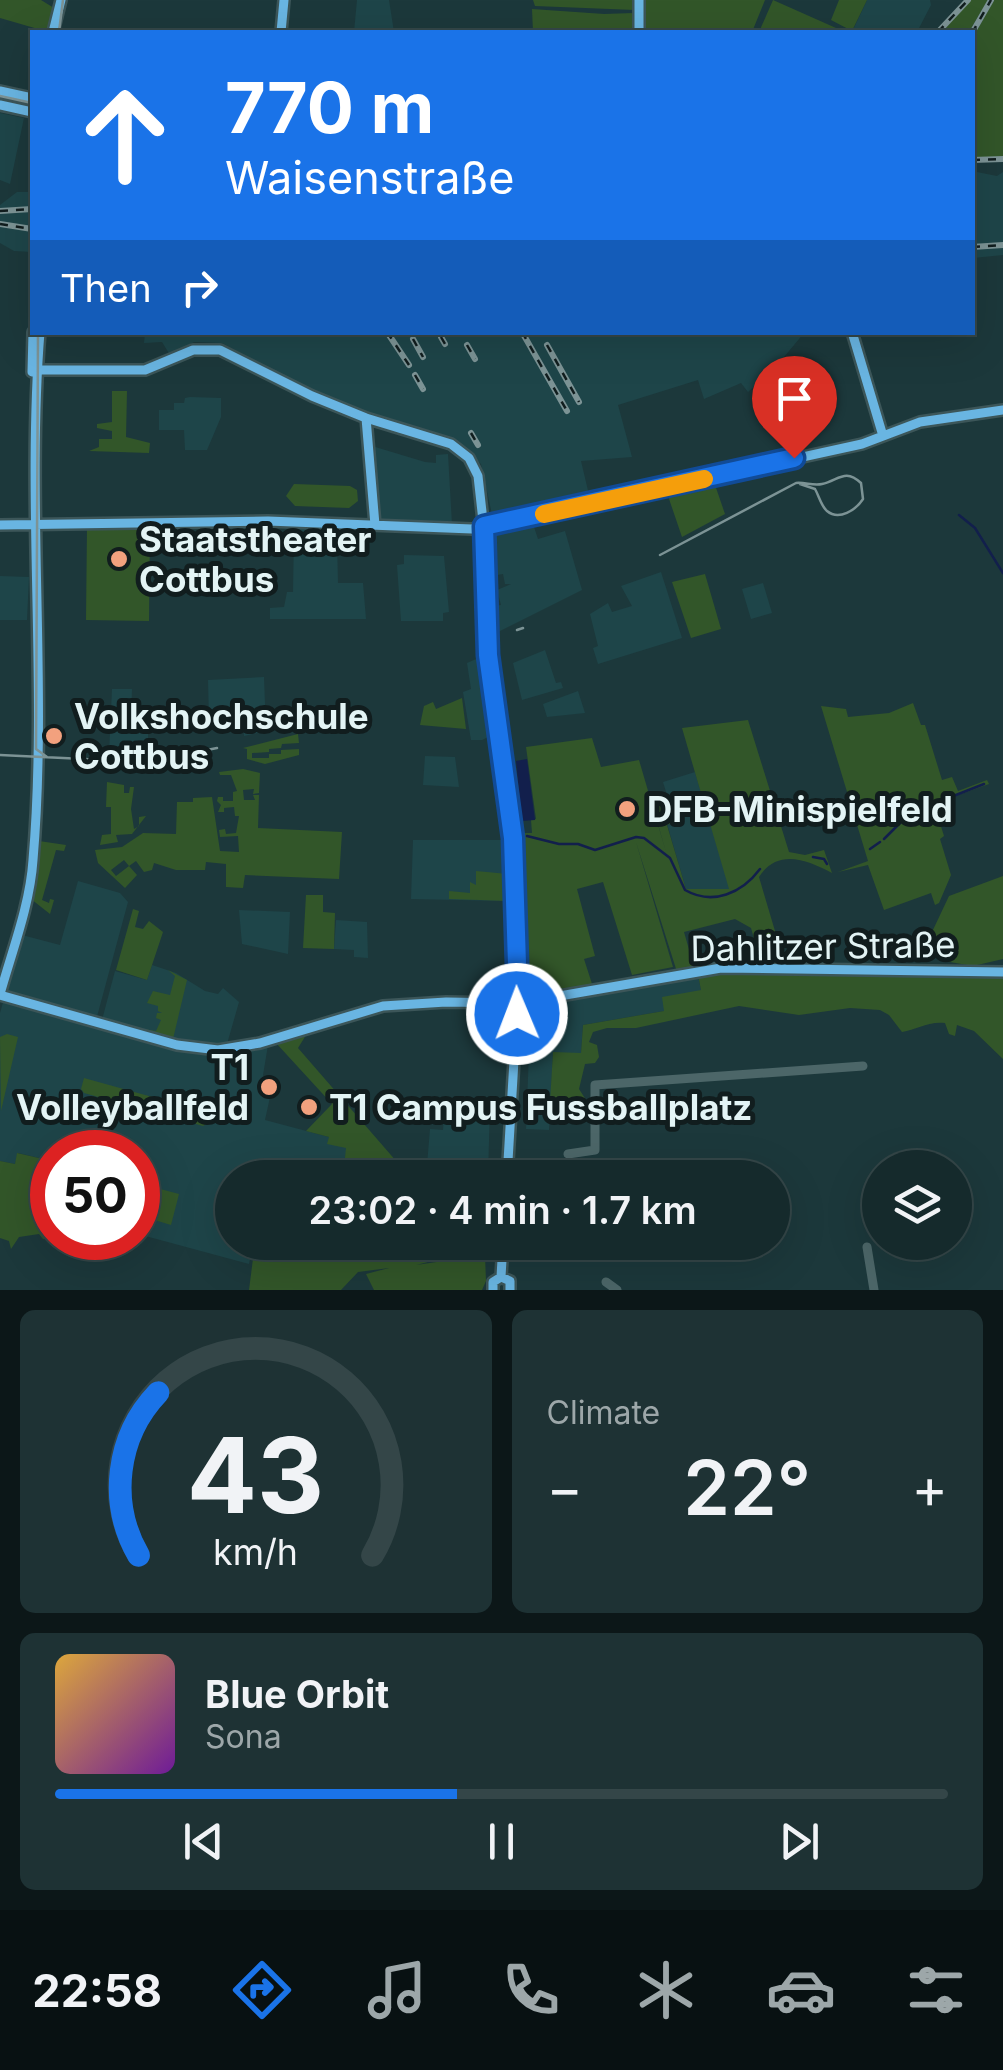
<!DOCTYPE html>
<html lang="en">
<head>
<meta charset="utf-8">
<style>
  body { margin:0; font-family:Inter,sans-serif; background:#1e3234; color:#f1f3f6; height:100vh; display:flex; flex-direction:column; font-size:38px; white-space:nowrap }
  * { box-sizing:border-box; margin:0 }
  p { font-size:32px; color:#9da7a9 }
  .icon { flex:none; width:55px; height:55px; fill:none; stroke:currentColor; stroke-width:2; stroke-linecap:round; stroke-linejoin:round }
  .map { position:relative; height:1290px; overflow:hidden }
  .panel { display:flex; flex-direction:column; gap:20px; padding:20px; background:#0c1718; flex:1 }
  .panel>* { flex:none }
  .top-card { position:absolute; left:30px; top:30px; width:945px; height:305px; border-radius:0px; box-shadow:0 10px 40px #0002,0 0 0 2px #344648; background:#1a73e8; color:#fff; overflow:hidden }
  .fabs { position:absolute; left:862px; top:1150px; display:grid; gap:20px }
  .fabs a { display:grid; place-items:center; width:110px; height:110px; border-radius:50%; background:#152a2c; box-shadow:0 10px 40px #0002,0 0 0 2px #344648; font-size:50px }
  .speed { position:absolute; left:30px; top:1130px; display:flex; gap:20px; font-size:50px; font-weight:700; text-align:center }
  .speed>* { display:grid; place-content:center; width:130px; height:130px; border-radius:50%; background:#152a2c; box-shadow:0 10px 40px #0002,0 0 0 2px #344648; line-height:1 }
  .speed .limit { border:15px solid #d22; background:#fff; color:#111 }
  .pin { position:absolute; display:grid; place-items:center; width:85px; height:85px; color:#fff; margin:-102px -42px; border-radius:50% 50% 50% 0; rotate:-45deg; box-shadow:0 0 10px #0007 }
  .pin .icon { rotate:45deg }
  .me { position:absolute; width:110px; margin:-55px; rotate:359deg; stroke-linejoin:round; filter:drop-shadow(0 0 8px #0008) }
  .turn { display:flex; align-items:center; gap:35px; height:210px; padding:0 30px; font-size:45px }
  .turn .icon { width:130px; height:130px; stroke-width:2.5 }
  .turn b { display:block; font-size:70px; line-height:85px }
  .then { display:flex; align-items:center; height:95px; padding:0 30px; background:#0003; gap:20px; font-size:38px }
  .big { font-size:75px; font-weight:600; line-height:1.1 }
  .panel .widget { flex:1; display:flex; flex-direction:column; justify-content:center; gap:15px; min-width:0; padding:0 35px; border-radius:15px; background:#1e3234 }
  .panel .dial { align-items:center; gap:0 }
  .dial svg { height:260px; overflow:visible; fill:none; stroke:#344648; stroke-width:7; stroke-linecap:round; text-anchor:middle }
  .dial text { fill:#f1f3f6; stroke:none }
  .song { display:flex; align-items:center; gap:30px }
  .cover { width:120px; height:120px; border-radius:15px; background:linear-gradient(135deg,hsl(40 70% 55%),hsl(280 70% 35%)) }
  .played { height:10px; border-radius:5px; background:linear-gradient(90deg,#1a73e8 45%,#344648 45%) }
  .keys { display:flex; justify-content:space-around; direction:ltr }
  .heat { display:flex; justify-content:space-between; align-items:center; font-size:55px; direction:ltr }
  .panel .tiles { flex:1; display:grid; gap:20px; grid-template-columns:1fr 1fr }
  .widget:last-child { grid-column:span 2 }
  .trip { position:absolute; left:215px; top:1160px; width:575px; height:100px; border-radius:50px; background:#152a2c; box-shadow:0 10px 40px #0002,0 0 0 2px #344648; font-weight:600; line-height:100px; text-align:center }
  .tabs { display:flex; height:160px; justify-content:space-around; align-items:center; background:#081112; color:#9da7a9 }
  .tabs .icon { width:70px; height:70px }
  .tabs .selected { color:#1a73e8 }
  .tabs b { font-size:45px; color:#f1f3f6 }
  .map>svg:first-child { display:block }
</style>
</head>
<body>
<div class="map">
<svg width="1003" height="1290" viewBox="0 0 1003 1290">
  <rect width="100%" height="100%" fill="#1c383b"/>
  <!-- built -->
  <path fill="#1e4549" d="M357 0H389L394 32H354Z
    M867 0H930L931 5 917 32H852Z
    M0 113 24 118 10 184 0 180Z
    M972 171 997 176 1003 172V255L973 258Z
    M17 192H32V252L14 251 0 243V205Z
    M145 332 804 333 774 369 748 392 741 383 704 399 698 380 618 405 632 457 581 461 590 499 493 519 481 464 455 441 368 413 297 383 222 343 194 342 170 355 162 342 144 343Z
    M190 397 221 398V417L207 450H185L184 430H159V410H174V403H184L185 398Z
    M372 446 425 462 436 463V455L448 454 452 524 378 522Z
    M532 521 538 539 565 531 582 590 494 634 491 629 492 606 501 605 497 590 511 584H505L503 574 491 576 489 532Z
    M300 528 328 529V541H337L338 583H363L366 619H270V608L284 607 287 592H293L294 535H299Z
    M404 555 444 556 449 612 443 613V621H401L397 565 404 564Z
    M661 572 682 638 598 664 593 648 598 646 590 614 608 603 612 612 632 606 621 586Z
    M0 576 29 577 27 620H0Z
    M763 583 772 613 751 619 742 589Z
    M545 650 556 683 561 682 563 688 522 700 513 663Z
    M483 656 494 734 482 740H471L463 692 471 689 467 663Z
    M264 677 266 731 244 736 243 717 209 719 208 680Z
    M112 689H132L131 715 148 716V740H138L137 755H109Z
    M578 691 585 713 547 717 543 704Z
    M425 756 455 757 459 787 423 785Z
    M695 772 730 889H686L667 824 675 821 663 782Z
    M413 840H504L507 901 411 899Z
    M78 881 120 893 128 902 95 1024 102 1020 115 971 147 980 152 965 176 973 205 991 218 994 223 988 239 1002 225 1051 268 1045 263 1075 270 1097 265 1120 329 1137 347 1148 343 1177 232 1178V1242L253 1243 249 1264 138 1234V1152H52V1161L18 1153 15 1164 0 1161V1013L22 935 60 945Z
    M239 910 290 912 288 954 242 944Z
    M336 920 367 922 368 958 354 957V950L334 949Z
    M698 975 701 990 664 1011 583 1025 581 1054 553 1053 549 1130 526 1129 529 1052 525 1051 527 1012 531 1005Z
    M445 1104 490 1105 488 1177H426L430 1129 443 1130Z
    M426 1243H487L486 1248 483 1254 428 1262Z"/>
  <!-- green -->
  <path fill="#325629" d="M0 0H41L54 8 49 28 38 29 0 18Z
    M533 0H636L635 10 535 6Z
    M643 0H765L752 32 677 28 646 29Z
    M773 0 845 32H759Z
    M839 0H867L852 31 831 20Z
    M970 0H988L969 32H941Z
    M994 0H1003V157L973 158V37Z
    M532 9 604 14 634 13 638 32H533Z
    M112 391H127L126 437 150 443 149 453 89 451 99 447V439H112V431L97 428V424L112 422Z
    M714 482 725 514 682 537 667 493Z
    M294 484 350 486 357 490 358 501 349 508 295 506 286 496Z
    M87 527H147L150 529 149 621 86 620Z
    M705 574 721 629 691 638 672 582Z
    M462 698 466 729 420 725 424 706 433 702 436 709Z
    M913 703 921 725H925L942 780 952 777 958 791 987 780 989 784 934 804 944 836 940 839 951 875 939 903 935 905 931 893 884 910 868 865 838 872 868 861 821 706 846 709 848 717 889 713Z
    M748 720 789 852 805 855 824 850 832 873C807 860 778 848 759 877L783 958 761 964 751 928 735 919 684 932 694 967 677 972 636 842 673 967 632 975 603 882 577 889 595 956 584 959 593 987 532 997 529 994 523 833H532L531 820 536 819 526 747 592 738 601 767 639 760 666 852 650 796 658 794 660 799 668 797 675 822 667 825 686 889H729L682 728Z
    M298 734 299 743 282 744 281 748 269 749V752L252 753V758H269V754H281V750L299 749V755L265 764 247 759V749L243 748Z
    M243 769 260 773 259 793 253 794 254 789 243 790 244 800H255L253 795H259L258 828 342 832 339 879 245 875 243 888 226 887V864L206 862 205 870H176L154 863 152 870 144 872 136 861 129 866 124 860 111 870 116 876 129 866 137 875 125 888 98 863 95 850 122 847 143 833 176 834 177 802H193V798L212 797 220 851 239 852 238 836 220 837 219 830 225 829 226 834 236 833 239 816H235L234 807 224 808V812H218L221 805 217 801 218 797H223V801H233V792L237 791 231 775H220L219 772Z
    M107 782 124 785V793H129L130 787H134L131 809 134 829 139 826V817L146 816 132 834 116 835 118 842 100 845 102 835 111 834V807H106Z
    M39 841 66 845 64 851 56 850 42 900 49 903 50 899 54 900 50 914 31 899Z
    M476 871 508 874 509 901 449 899V891L470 893V882L476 885Z
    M1003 876V959L973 966 944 961 941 952 924 949 949 896Z
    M306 895H323V912L335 913 334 949 303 948Z
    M133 909 139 911 135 927 143 929 149 921 163 932 147 980 116 970Z
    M168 970 187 980 173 1039 143 1029 156 1031 161 1020 156 1018 157 1013H162L158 1011V1006L147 1003 153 991 170 995 175 976Z
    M721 971 1003 975V1059L974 1031 957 1025 955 1036 949 1034 945 1023C928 1021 916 1030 902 1032L889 1015 880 1010 850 1008 799 1015 739 1006 636 1028H607L593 1032 589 1042 597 1045 599 1057 595 1063 585 1064 579 1089 588 1103 586 1115 580 1118 560 1115 549 1118 553 1052 581 1053 583 1025 664 1011 662 997 701 990 698 975Z
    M308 1032 298 1048 410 1177H343L346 1148 327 1144 329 1137 306 1131 332 1104 276 1043Z
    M7 1034 18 1037 1 1111 0 1037Z
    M84 1078 210 1113 208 1123 203 1126 84 1093 81 1089Z
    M17 1153 52 1161 53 1238 43 1239 39 1234 19 1237 11 1249 9 1241 0 1238V1161L15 1164Z
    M138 1183 179 1194 171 1225 138 1215Z
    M255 1243H316L347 1256 348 1249 345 1243H426L428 1262 416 1265 485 1255 486 1281 482 1290H374L366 1274 389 1268 358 1272 341 1290H249Z"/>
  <!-- water -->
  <path fill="#121f4c" d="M527 759 535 820 522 821 516 761Z"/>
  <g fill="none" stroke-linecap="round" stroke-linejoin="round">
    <!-- stream -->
    <path stroke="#121f4c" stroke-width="2.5" d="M959 515 975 528 1003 573
      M910 813 984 784
      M527 836 559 844H578L595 850 636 837 644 838 670 858 685 890C713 906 742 893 760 869
      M884 839 907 816
      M870 849 880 842
      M813 857 824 859 827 864"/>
    <!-- taxiway -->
    <path stroke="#4c6668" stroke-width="9" d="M568 1154 595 1150V1085L863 1066
      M867 1247 874 1290
      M606 1282 617 1290"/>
    <defs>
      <path id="secondary" d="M639 0V32
        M53 32 61 0
        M281 32 284 0
        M0 91 32 98
        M0 105 32 112
        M852 332 883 436
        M32 370H145L193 350H220L312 396 366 418 451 444 469 458 478 476 483 521 488 645 509 820 518 996
        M32 372 33 332
        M366 418 375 525
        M0 525 268 521 472 529 862 444 920 422 1003 410
        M0 994C12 951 30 905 33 860 48 685 26 508 40 332
        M0 995 177 1045 218 1050 260 1043 383 1006 446 1002 511 1003
        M525 1002 721 968 1003 972
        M507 1178 517 1010
        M501 1277 503 1242
        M493 1290V1282L501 1277 510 1281V1290"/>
    </defs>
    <!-- secondary casing -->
    <use href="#secondary" stroke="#3c5659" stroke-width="14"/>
    <!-- secondary -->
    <use href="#secondary" stroke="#69b5e2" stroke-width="9"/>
    <!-- tram -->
    <path stroke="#7c9395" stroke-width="2.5" d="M59 32 63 0
      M0 96 32 103
      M38 332 36 749 47 757
      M660 555 796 483C805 482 813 486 822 484 839 480 845 468 861 483L863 499C856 510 839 521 827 511 821 506 819 496 815 489L800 484
      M517 630 523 628
      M0 755 147 762 217 748"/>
    <defs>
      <path id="rail" d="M938 32 968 0
        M972 33 991 0
        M972 160 1003 159
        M0 211 32 209
        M0 224 32 229
        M972 247 1003 245
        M387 332 409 365
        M522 332 567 411
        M441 337 445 344
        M413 339 423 357
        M467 345 475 359
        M547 345 579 402
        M415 375 423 389
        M471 433 478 445"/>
    </defs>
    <!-- rail casing -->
    <use href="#rail" stroke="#7c9395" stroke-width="6"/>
    <!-- rail -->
    <use href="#rail" stroke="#111d1e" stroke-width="2.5" stroke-dasharray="8" stroke-linecap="butt"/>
  </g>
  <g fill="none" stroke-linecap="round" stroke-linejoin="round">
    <defs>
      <path id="route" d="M517 1014 510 1003 518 996 513 838 488 655 484 526 794 458"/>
    </defs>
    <!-- route casing -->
    <use href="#route" stroke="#114b97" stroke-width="25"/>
    <!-- route -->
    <use href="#route" stroke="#1a73e8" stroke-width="18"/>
    <!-- slow -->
    <path stroke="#f59e0b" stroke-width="18" d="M544 514 704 479"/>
  </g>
  <!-- markers -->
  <g fill="#f2a17e" stroke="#111d1e" stroke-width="4">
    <circle cx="119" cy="559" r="10"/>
    <circle cx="54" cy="736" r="10"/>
    <circle cx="627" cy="809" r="10"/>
    <circle cx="269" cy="1087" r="10"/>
    <circle cx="309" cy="1107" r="10"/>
  </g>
  <g text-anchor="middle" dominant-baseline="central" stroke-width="10" stroke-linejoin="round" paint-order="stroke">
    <!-- poi labels -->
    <g font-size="35" font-weight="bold" fill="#e3f4f5" stroke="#111d1e" text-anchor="start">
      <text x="139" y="539">Staatstheater<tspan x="139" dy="40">Cottbus</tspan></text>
      <text x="74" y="716">Volkshochschule<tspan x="74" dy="40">Cottbus</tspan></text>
      <text x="647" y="809">DFB-Minispielfeld</text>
      <text x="249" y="1067" text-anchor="end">T1<tspan x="249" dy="40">Volleyballfeld</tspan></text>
      <text x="329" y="1107">T1 Campus Fussballplatz</text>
    </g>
    <!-- street labels -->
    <g font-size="35" fill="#e3f4f5" stroke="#111d1e">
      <text transform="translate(823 946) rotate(-1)">Dahlitzer Straße</text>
    </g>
  </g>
</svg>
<div class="fabs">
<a><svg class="icon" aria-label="layers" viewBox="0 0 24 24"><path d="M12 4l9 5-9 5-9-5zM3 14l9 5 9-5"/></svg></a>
</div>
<div class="speed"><div class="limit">50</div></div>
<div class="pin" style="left:794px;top:458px;background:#d93025"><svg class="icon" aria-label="arrive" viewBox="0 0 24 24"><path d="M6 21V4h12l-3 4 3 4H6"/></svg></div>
<svg class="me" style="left:517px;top:1014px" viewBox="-20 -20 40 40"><circle r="17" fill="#1a73e8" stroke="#fff" stroke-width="3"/><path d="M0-11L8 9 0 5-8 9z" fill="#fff"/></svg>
<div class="trip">23:02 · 4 min · 1.7 km</div>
<div class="top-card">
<div class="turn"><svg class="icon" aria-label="ahead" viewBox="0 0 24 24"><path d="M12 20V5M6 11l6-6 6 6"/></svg><div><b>770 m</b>Waisenstraße</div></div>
<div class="then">Then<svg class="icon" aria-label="right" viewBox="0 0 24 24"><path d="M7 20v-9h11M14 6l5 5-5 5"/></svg></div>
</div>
</div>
<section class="panel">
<div class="tiles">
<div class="widget dial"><svg viewBox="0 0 100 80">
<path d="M14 69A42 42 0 1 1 86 69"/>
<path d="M14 69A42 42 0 0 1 20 19" stroke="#1a73e8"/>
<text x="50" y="56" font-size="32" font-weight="700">43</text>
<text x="50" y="72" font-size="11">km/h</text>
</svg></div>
<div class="widget"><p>Climate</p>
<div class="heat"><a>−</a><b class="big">22°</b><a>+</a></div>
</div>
<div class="widget">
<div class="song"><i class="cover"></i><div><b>Blue Orbit</b><p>Sona</p></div></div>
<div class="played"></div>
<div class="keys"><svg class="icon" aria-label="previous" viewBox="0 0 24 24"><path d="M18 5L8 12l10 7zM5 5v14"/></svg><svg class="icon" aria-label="pause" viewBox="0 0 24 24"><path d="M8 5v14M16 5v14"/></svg><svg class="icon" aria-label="next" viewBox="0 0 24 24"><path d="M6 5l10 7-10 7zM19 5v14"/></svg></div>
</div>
</div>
</section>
<nav class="tabs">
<b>22:58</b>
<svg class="icon selected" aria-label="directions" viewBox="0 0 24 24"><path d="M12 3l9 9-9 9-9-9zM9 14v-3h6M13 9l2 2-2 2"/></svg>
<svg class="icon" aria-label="music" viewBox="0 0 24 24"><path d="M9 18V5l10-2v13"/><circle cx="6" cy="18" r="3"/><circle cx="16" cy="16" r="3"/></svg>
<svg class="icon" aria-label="phone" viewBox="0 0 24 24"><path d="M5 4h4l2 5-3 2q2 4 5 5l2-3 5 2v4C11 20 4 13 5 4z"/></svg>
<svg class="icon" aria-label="climate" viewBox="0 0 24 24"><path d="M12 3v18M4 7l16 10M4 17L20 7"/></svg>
<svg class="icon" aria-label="car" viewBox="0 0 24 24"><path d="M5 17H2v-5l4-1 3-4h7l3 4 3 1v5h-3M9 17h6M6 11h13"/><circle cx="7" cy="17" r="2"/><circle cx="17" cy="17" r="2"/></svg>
<svg class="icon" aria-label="filters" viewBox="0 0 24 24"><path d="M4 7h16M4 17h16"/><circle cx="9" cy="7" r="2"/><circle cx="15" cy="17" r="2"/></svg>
</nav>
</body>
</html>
